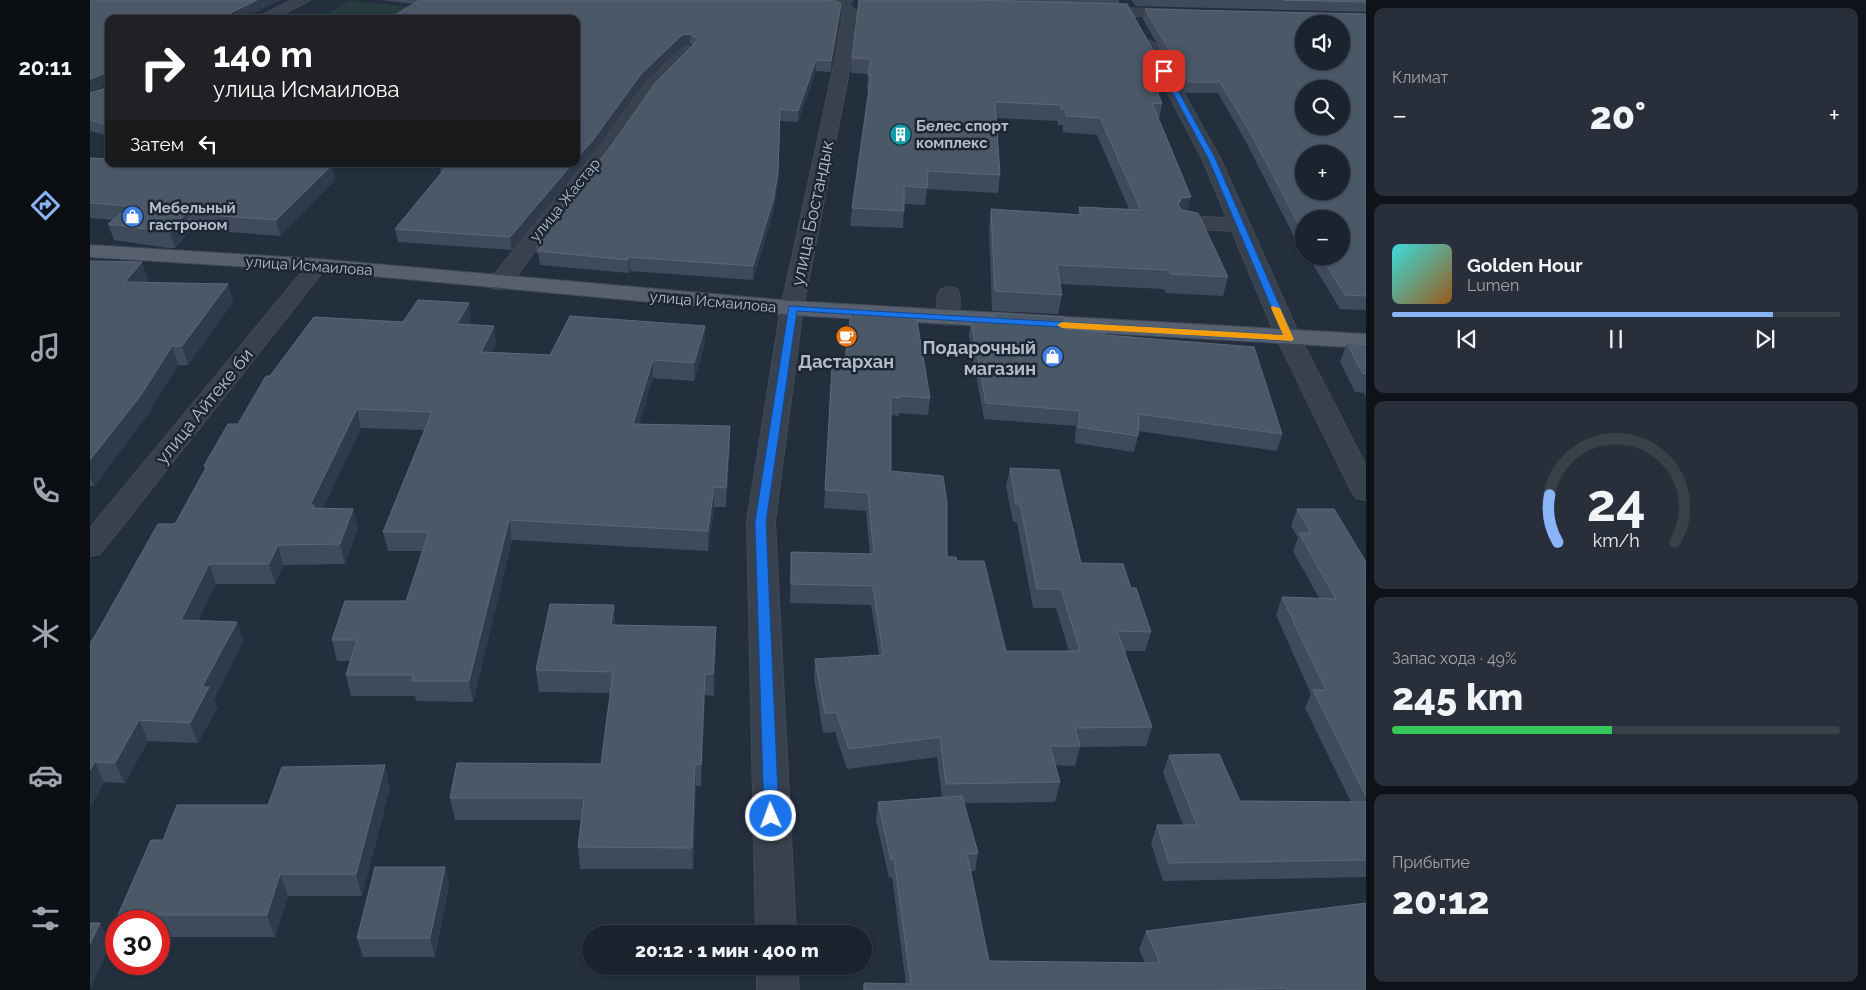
<!DOCTYPE html>
<html lang="ru">
<head>
<meta charset="utf-8">
<style>
  body { margin:0; font-family:Raleway,sans-serif; background:#282f3a; color:#f1f3f6; height:100vh; display:flex; flex-direction:column; font-size:19px; white-space:nowrap }
  * { box-sizing:border-box; margin:0 }
  p { font-size:16px; color:#a0a4aa }
  .icon { flex:none; width:28px; height:28px; fill:none; stroke:currentColor; stroke-width:2; stroke-linecap:round; stroke-linejoin:round }
  .map { position:relative; flex:1; overflow:hidden }
  .panel { display:flex; flex-direction:column; gap:8px; padding:8px; background:#0f1319; width:500px }
  .panel>* { flex:none }
  .banner { position:absolute; left:15px; top:15px; width:475px; height:152px; border-radius:10px; box-shadow:0 1px 4px #0004,0 0 0 1px #39404a; background:#202124; color:#fff; overflow:hidden }
  .tools { position:absolute; left:1205px; top:15px; display:grid; gap:10px }
  .tools a { display:grid; place-items:center; width:55px; height:55px; border-radius:50%; background:#1b232e; box-shadow:0 1px 4px #0004,0 0 0 1px #39404a; font-size:25px }
  .speed { position:absolute; left:15px; top:910px; display:flex; gap:10px; font-size:25px; font-weight:700; text-align:center }
  .speed>* { display:grid; place-content:center; width:65px; height:65px; border-radius:50%; background:#1b232e; box-shadow:0 1px 4px #0004,0 0 0 1px #39404a; line-height:1 }
  .speed .limit { border:8px solid #d22; background:#fff; color:#111 }
  .pin { position:absolute; display:grid; place-items:center; width:42px; height:42px; color:#fff; margin:-21px; border-radius:10px; box-shadow:0 2px 8px #0006 }
  .me { position:absolute; width:55px; margin:-28px; rotate:358deg; stroke-linejoin:round; filter:drop-shadow(0 0 4px #0008) }
  .turn { display:flex; align-items:center; gap:18px; height:105px; padding:0 25px; font-size:22px }
  .turn .icon { width:65px; height:65px; stroke-width:2.5 }
  .turn b { display:block; font-size:35px; line-height:42px }
  .then { display:flex; align-items:center; height:48px; padding:0 25px; background:#0003; gap:10px; font-size:19px }
  .big { font-size:38px; font-weight:800; line-height:1.1 }
  .panel .widget { flex:1; display:flex; flex-direction:column; justify-content:center; gap:8px; min-width:0; padding:0 18px; border-radius:10px; background:#282f3a }
  .panel .dial { align-items:center; gap:0 }
  .dial svg { height:130px; overflow:visible; fill:none; stroke:#39404a; stroke-width:7; stroke-linecap:round; text-anchor:middle }
  .dial text { fill:#f1f3f6; stroke:none }
  .song { display:flex; align-items:center; gap:15px }
  .cover { width:60px; height:60px; border-radius:8px; background:linear-gradient(135deg,hsl(180 70% 55%),hsl(30 70% 35%)) }
  .played { height:5px; border-radius:2px; background:linear-gradient(90deg,#8ab4f8 85%,#39404a 85%) }
  .keys { display:flex; justify-content:space-around; direction:ltr }
  .heat { display:flex; justify-content:space-between; align-items:center; font-size:28px; direction:ltr }
  .charge { height:8px; border-radius:4px; background:linear-gradient(90deg,#34c759 49%,#39404a 0) }
  .trip { position:absolute; left:492px; top:925px; width:290px; height:50px; border-radius:25px; background:#1b232e; box-shadow:0 1px 4px #0004,0 0 0 1px #39404a; font-weight:800; line-height:50px; text-align:center }
  main { display:flex; flex:1; min-height:0 }
  .tab-bar { display:flex; flex-direction:column; width:90px; justify-content:space-around; align-items:center; background:#0b0e12; color:#a0a4aa }
  .tab-bar .icon { width:35px; height:35px }
  .tab-bar .on { color:#8ab4f8 }
  .tab-bar b { font-size:22px; color:#f1f3f6 }
  .map>svg:first-child { display:block }
</style>
</head>
<body>
<main>
<nav class="tab-bar">
<b>20:11</b>
<svg class="icon on" aria-label="directions" viewBox="0 0 24 24"><path d="M12 3l9 9-9 9-9-9zM9 14v-3h6M13 9l2 2-2 2"/></svg>
<svg class="icon" aria-label="music" viewBox="0 0 24 24"><path d="M9 18V5l10-2v13"/><circle cx="6" cy="18" r="3"/><circle cx="16" cy="16" r="3"/></svg>
<svg class="icon" aria-label="phone" viewBox="0 0 24 24"><path d="M5 4h4l2 5-3 2q2 4 5 5l2-3 5 2v4C11 20 4 13 5 4z"/></svg>
<svg class="icon" aria-label="climate" viewBox="0 0 24 24"><path d="M12 3v18M4 7l16 10M4 17L20 7"/></svg>
<svg class="icon" aria-label="car" viewBox="0 0 24 24"><path d="M5 17H2v-5l4-1 3-4h7l3 4 3 1v5h-3M9 17h6M6 11h13"/><circle cx="7" cy="17" r="2"/><circle cx="17" cy="17" r="2"/></svg>
<svg class="icon" aria-label="filters" viewBox="0 0 24 24"><path d="M4 7h16M4 17h16"/><circle cx="9" cy="7" r="2"/><circle cx="15" cy="17" r="2"/></svg>
</nav>
<div class="map">
<svg width="1276" height="990" viewBox="0 0 1276 990">
  <rect width="100%" height="100%" fill="#242f3e"/>
  <!-- green -->
  <path fill="#263c3f" d="M259 1 325 7 306 19H228Z"/>
  <g fill="none" stroke-linecap="round" stroke-linejoin="round">
    <defs>
      <path id="minor" d="M202 0H220L183 19H164Z
        M748 0H763L759 5 767 12 761 61 713 308 685 521 706 934H666L657 521 691 308 745 61 753 13 744 5Z
        M1005 7 1092 10 1099 14 1092 18 1000 14 998 11 1000 8Z
        M1059 40 1066 44 1130 158 1211 339 1276 466V500L1266 498 1262 492 1187 339 1142 231 1095 228 1088 226 1085 222 1088 218 1095 216 1137 218 1112 158 1052 44Z
        M599 46 606 50 604 53 565 92 517 161 457 234 418 288 410 289 402 288 399 283 402 278 443 226 505 153 553 86 594 47Z
        M228 259 235 261 239 265 235 269 10 554 0 556V528L221 261Z
        M859 287 867 289C872 297 870 315 865 323L857 325 849 323 846 318 848 294 851 289Z
        M667 966H707L709 990H667Z"/>
      <path id="major" d="M0 245 228 259 702 301 1276 334V348L702 315 228 271 0 257Z"/>
    </defs>
    <!-- minor casing -->
    <use href="#minor" stroke="#414a57" stroke-width="2"/>
    <!-- major casing -->
    <use href="#major" stroke="#414a57" stroke-width="2"/>
    <!-- minor -->
    <use href="#minor" fill="#38414e" fill-rule="evenodd"/>
    <!-- major -->
    <use href="#major" fill="#56606e" fill-rule="evenodd"/>
  </g>
  <!-- wall -->
  <path fill="#3f4b5c" d="M0 0H190L151 19H19V136L0 131V93L16 88V85L0 92Z
    M291 0H735L751 4V14L741 72 726 71 708 122 690 121 688 185 683 213 663 280 540 271 539 273 450 265 448 253H446L445 239 603 46 600 44 593 46 552 85 504 152 422 250 308 242 305 229 351 173 350 166 486 164 324 4Z
    M769 0H1029V4L1078 77 1074 92H1068L1072 104 1069 119 1101 197 1097 211 1138 277 1133 296 1076 293 1074 289 970 284 972 295 968 314 902 311 899 227 901 209 988 215 989 207 1039 209 1007 135 973 132V125H968V121L906 118 910 175 908 193 837 189 835 205 814 204 813 228 760 226 762 208 779 90H777L778 74 761 73 762 58Z
    M1041 0H1276V12L1046 6Z
    M1055 9 1276 14V310L1250 309 1218 256H1251L1214 219V254H1213L1156 142 1128 93H1095L1053 19Z
    M0 158 245 180 190 236 101 229 85 248H79L24 240 18 224 23 220 0 218Z
    M0 261 58 280 56 283 138 284 143 302 98 365H88L58 414 4 486H0Z
    M379 303 381 320 379 324 404 326 406 344 402 352 460 355 615 326V344L604 381 563 378 549 424 640 444 636 507H624L618 551 422 540 383 702 326 701 325 696H261L256 675 261 661H247L242 640 316 601 332 551H298L293 532 334 430 271 428 233 508 263 509 268 528 255 564 193 565 185 584H126L108 620 147 622 153 642 124 700 127 708 108 743 58 741 35 783 14 782 0 808V643L85 524 115 469 114 466 148 424 180 376 313 322Z
    M905 313 976 329 1015 335 1192 434 1187 451 1048 431V436L1044 452 985 443 986 426 894 419 879 336 881 321 903 322Z
    M1257 343 1276 345V397L1274 393 1265 392 1250 362Z
    M742 367 840 398 838 415 809 413V416L801 415V471L857 557 867 561 916 651H979L966 608H943L927 522H923L916 486 920 468 991 563 1041 588 1061 632 1055 651H1034L1062 727 1056 746 990 747 985 766 965 765 970 782 965 802 874 803 888 853 885 871H881L899 961 1055 963 1049 949 1056 931 1276 990H773L774 983 816 984 802 877 799 878 786 820 788 802 852 797 847 757 757 769 745 732 733 733 724 678 725 659 789 655 781 605 700 603 701 552 780 554 776 511 734 508Z
    M1207 509 1276 562V877L1073 881 1061 843 1067 825H1093L1073 773 1079 755 1150 801 1261 802 1215 708 1221 694 1186 615 1192 597 1229 598 1203 551 1208 538 1201 526Z
    M524 605 525 625 626 627V648L624 696 615 695 611 786H606L603 869H490L488 847 491 820H365L360 798 511 764 520 693 449 692 446 670Z
    M300 788 272 896H198L185 937H69V921H31L28 915 73 840 178 805Z
    M355 867 359 886 345 957H273L267 938Z"/>
  <!-- shaded-wall -->
  <path fill="#2f3b4b" d="M167 0H190L151 19H128Z
    M751 4V14L741 72V61Z
    M600 34V44L593 46 552 85 504 152 422 250 420 237 482 164H486V159L551 74 592 35Z
    M726 60V71L708 122V111Z
    M16 73 19 84 0 92V79Z
    M690 109 688 185 683 213 663 280V266Z
    M242 165 245 180 190 236 186 220Z
    M1101 197 1097 214 1088 205 1092 198Z
    M96 213 101 229 85 248 80 232Z
    M539 257 540 271 539 273 538 260Z
    M52 262 58 280 41 301 35 282Z
    M138 284 143 302 98 365 92 346Z
    M379 303 381 320 369 341 367 324Z
    M404 326 406 344 394 370 391 352Z
    M615 326V344L604 381V363Z
    M82 346 88 365 58 414 4 486 0 476V460Z
    M563 360V378L544 443 543 424Z
    M267 409 271 428 228 519 220 505Z
    M640 426V444L636 507V488Z
    M624 487V507L618 551V531Z
    M263 509 268 528 255 564 250 544Z
    M419 520 422 540 383 702 379 681Z
    M188 545 193 565 185 584 179 564Z
    M119 564 126 584 99 640 91 620Z
    M524 605 525 626 521 625Z
    M147 622 153 642 124 700 127 708 108 743 100 723 112 687Z
    M626 627V648L624 696 623 674Z
    M615 674V695L611 786V765Z
    M49 720 58 741 35 783 25 763Z
    M5 762 14 782 0 808V770Z
    M605 764 606 786 603 869 602 848Z
    M295 765 300 788 272 896 266 874Z
    M355 867 359 886 345 957 340 938Z
    M190 874 198 896 185 937 177 915Z
    M10 923 21 943 0 990V944Z"/>
  <!-- building -->
  <path fill="#4b5868" stroke="#5c6777" fill-rule="evenodd" d="M0 0H167L128 19H19V125L0 120V93L16 88V73L0 79Z
    M330 0H735L747 1 751 4 741 61 726 60 708 111 690 109 688 173 683 201 663 266 539 257 538 260 448 251 455 240 445 239 518 150 566 82 605 43 608 39 600 34 592 35 551 74 503 140 486 159V19H298Z
    M769 0H882L1037 4 1078 77 1062 76 1072 104 1062 103 1101 197 1092 198 1088 205 1092 210 1108 213 1138 277 1080 274 1079 270 967 265 972 295 905 291 901 209 991 215 989 207 1051 210 1010 118 976 116V109H971V105L905 102 910 175 838 171 837 188 814 186V211L762 208 781 75H778L781 59 762 58Z
    M1193 0H1276V2Z
    M1055 9 1276 14V296L1255 295 1231 256H1251V219H1214V234L1159 130 1130 82H1098ZM1214 24H1251V61H1214ZM1214 89H1251V126H1214ZM1214 154H1251V191H1214Z
    M0 158 19 159V164H88L102 165V164H223L242 165 186 220 96 213 80 232 18 224 41 206 0 203Z
    M350 164H482L420 237 305 229 357 166H350Z
    M0 261 52 262 35 282 138 284 92 346H82L51 395 0 460Z
    M328 300 379 303 367 324 404 326 391 352 460 355 480 316 615 326 604 363 563 360 543 424 640 426 636 488 624 487 618 531 419 520 379 681H322L323 675H256L267 640H242L255 601H316L339 532H293L342 412 267 409 220 505H224L223 508 263 509 250 544 188 545 179 564H119L91 620 147 622 112 687H119L100 723 49 720 25 763 5 762 0 770V643L6 634 68 524H85L117 466H114L138 424H148L176 376H180L224 317 313 322Z
    M761 311 826 315 840 398 811 396 810 398 801 397V471L853 476 857 503V557H866L867 561H894L916 651H990L971 589H947L930 504H926L920 468 969 470 991 563 1033 564 1041 588H1046L1061 632 1027 631 1062 727 985 728 990 746H960L970 782 856 784 850 737 759 749 746 712 735 714 725 659 793 655 783 586 701 584V552L784 554 778 493 735 490 742 367 754 368Z
    M905 313 974 317 976 329 1015 332V335L1164 347 1192 434 1049 414 1048 436 988 427 990 411 896 403 881 321 905 322Z
    M1257 343 1276 345V374L1272 373Z
    M1207 509H1244L1276 562V564H1274L1276 566V797L1223 690H1236L1192 597 1246 599 1209 533H1221Z
    M460 604 524 605 521 625 626 627 623 674H615L611 765 605 764 602 848 488 847 494 798H360L367 763 511 764 523 672 446 670Z
    M1129 754 1150 801 1276 802V860L1079 863 1067 825H1107L1079 755Z
    M295 765 266 874H190L177 915H28L61 840H73L87 805H178L192 767Z
    M872 796 888 853 877 854 899 961 1070 963 1056 931 1276 903V990H1197L1196 988 1120 990H774V983L821 984 804 859 801 860 788 802Z
    M285 867H355L340 938H267Z
    M0 923H10L0 944Z"/>
  <!-- route -->
  <path fill="#1a73e8" stroke="#114b97" d="M1074 69 1077 71 1125 158 1204 339 1199 341 707 311 676 522 689 816 687 820 681 822 676 820 674 816 665 522 699 306 1193 335 1118 158 1071 71Z"/>
  <!-- slow -->
  <path fill="#f59e0b" d="M1182 306 1190 308 1204 339 1202 341 972 328 967 325 972 322 1193 335 1181 308Z"/>
  <!-- icons -->
  <defs>
    <symbol id="building-disc" viewBox="-11 -11 22 22"><circle r="9.5" fill="#0f9aa8" stroke="#1d2633"/><path d="M-4-6H4V6H1V3H-1V6H-4ZM-2.5-4.3h1.7v1.8h-1.7ZM.8-4.3h1.7v1.8H.8ZM-2.5-1h1.7V.8h-1.7ZM.8-1h1.7V.8H.8Z" fill="#fff"/></symbol>
    <symbol id="shop-disc" viewBox="-11 -11 22 22"><circle r="9.5" fill="#3f7fe0" stroke="#1d2633"/><path d="M-5-2.5h2.3a2.7 3.5 0 0 1 5.4 0H5L5.5 6h-11ZM-1.5-2.5h3a1.5 2.3 0 0 0-3 0Z" fill="#fff"/></symbol>
    <symbol id="cafe-disc" viewBox="-11 -11 22 22"><circle r="9.5" fill="#e8710a" stroke="#1d2633"/><path d="M-5.5-4.5H6V0H3Q3 3.5 0 3.5H-2.5Q-5.5 3.5-5.5 0ZM3-3.2v2h1.7v-2ZM-6 4.5H4V6H-6Z" fill="#fff"/></symbol>
  </defs>
  <g fill-rule="evenodd">
    <use href="#building-disc" x="798" y="122" width="25" height="25"/>
    <use href="#shop-disc" x="30" y="204" width="25" height="25"/>
    <use href="#cafe-disc" x="744" y="324" width="25" height="25"/>
    <use href="#shop-disc" x="950" y="344" width="25" height="25"/>
  </g>
  <g text-anchor="middle" dominant-baseline="central" stroke-width="5" stroke-linejoin="round" paint-order="stroke">
    <!-- far-poi labels -->
    <g font-size="15" font-weight="bold" fill="#b4bcc9" stroke="#1d2633" text-anchor="start">
      <text x="826" y="126">Белес спорт<tspan x="826" dy="17">комплекс</tspan></text>
      <text x="59" y="208">Мебельный<tspan x="59" dy="17">гастроном</tspan></text>
    </g>
    <!-- far-street labels -->
    <g font-size="15" fill="#b4bcc9" stroke="#1d2633">
      <text transform="translate(475 200) rotate(-51)">улица Жастар</text>
      <text transform="translate(219 266) rotate(4)">улица Исмаилова</text>
      <text transform="translate(623 302) rotate(5)">улица Исмаилова</text>
    </g>
    <!-- street labels -->
    <g font-size="18" fill="#b4bcc9" stroke="#1d2633">
      <text transform="translate(722 213) rotate(-78)">улица Бостандык</text>
      <text transform="translate(114 406) rotate(-51)">улица Айтеке би</text>
    </g>
    <!-- poi labels -->
    <g font-size="18" font-weight="bold" fill="#b4bcc9" stroke="#1d2633" text-anchor="end">
      <text x="946" y="347">Подарочный<tspan x="946" dy="21">магазин</tspan></text>
      <text x="756" y="361" text-anchor="middle">Дастархан</text>
    </g>
  </g>
</svg>
<div class="tools">
<a><svg class="icon" aria-label="sound" viewBox="0 0 24 24"><path d="M4 9h4l5-4v14l-5-4H4zM17 9q2 3 0 6"/></svg></a>
<a><svg class="icon" aria-label="search" viewBox="0 0 24 24"><circle cx="10" cy="10" r="6"/><path d="M15 15l6 6"/></svg></a>
<a>+</a>
<a>−</a>
</div>
<div class="speed"><div class="limit">30</div></div>
<div class="pin" style="left:1074px;top:71px;background:#d93025"><svg class="icon" aria-label="arrive" viewBox="0 0 24 24"><path d="M6 21V4h12l-3 4 3 4H6"/></svg></div>
<svg class="me" style="left:681px;top:816px" viewBox="-20 -20 40 40"><circle r="17" fill="#1a73e8" stroke="#fff" stroke-width="3"/><path d="M0-11L8 9 0 5-8 9z" fill="#fff"/></svg>
<div class="trip">20:12 · 1 мин · 400 m</div>
<div class="banner">
<div class="turn"><svg class="icon" aria-label="right" viewBox="0 0 24 24"><path d="M7 20v-9h11M14 6l5 5-5 5"/></svg><div><b>140 m</b>улица Исмаилова</div></div>
<div class="then">Затем<svg class="icon" aria-label="left" viewBox="0 0 24 24"><path d="M17 20v-9H6M10 6l-5 5 5 5"/></svg></div>
</div>
</div>
<section class="panel">
<div class="widget"><p>Климат</p>
<div class="heat"><a>−</a><b class="big">20°</b><a>+</a></div>
</div>
<div class="widget">
<div class="song"><i class="cover"></i><div><b>Golden Hour</b><p>Lumen</p></div></div>
<div class="played"></div>
<div class="keys"><svg class="icon" aria-label="previous" viewBox="0 0 24 24"><path d="M18 5L8 12l10 7zM5 5v14"/></svg><svg class="icon" aria-label="pause" viewBox="0 0 24 24"><path d="M8 5v14M16 5v14"/></svg><svg class="icon" aria-label="next" viewBox="0 0 24 24"><path d="M6 5l10 7-10 7zM19 5v14"/></svg></div>
</div>
<div class="widget dial"><svg viewBox="0 0 100 80">
<path d="M14 69A42 42 0 1 1 86 69"/>
<path d="M14 69A42 42 0 0 1 9 40" stroke="#8ab4f8"/>
<text x="50" y="56" font-size="32" font-weight="700">24</text>
<text x="50" y="72" font-size="11">km/h</text>
</svg></div>
<div class="widget"><p>Запас хода · 49%</p><b class="big">245 km</b><div class="charge"></div></div>
<div class="widget"><p>Прибытие</p><b class="big">20:12</b></div>
</section>
</main>
</body>
</html>
